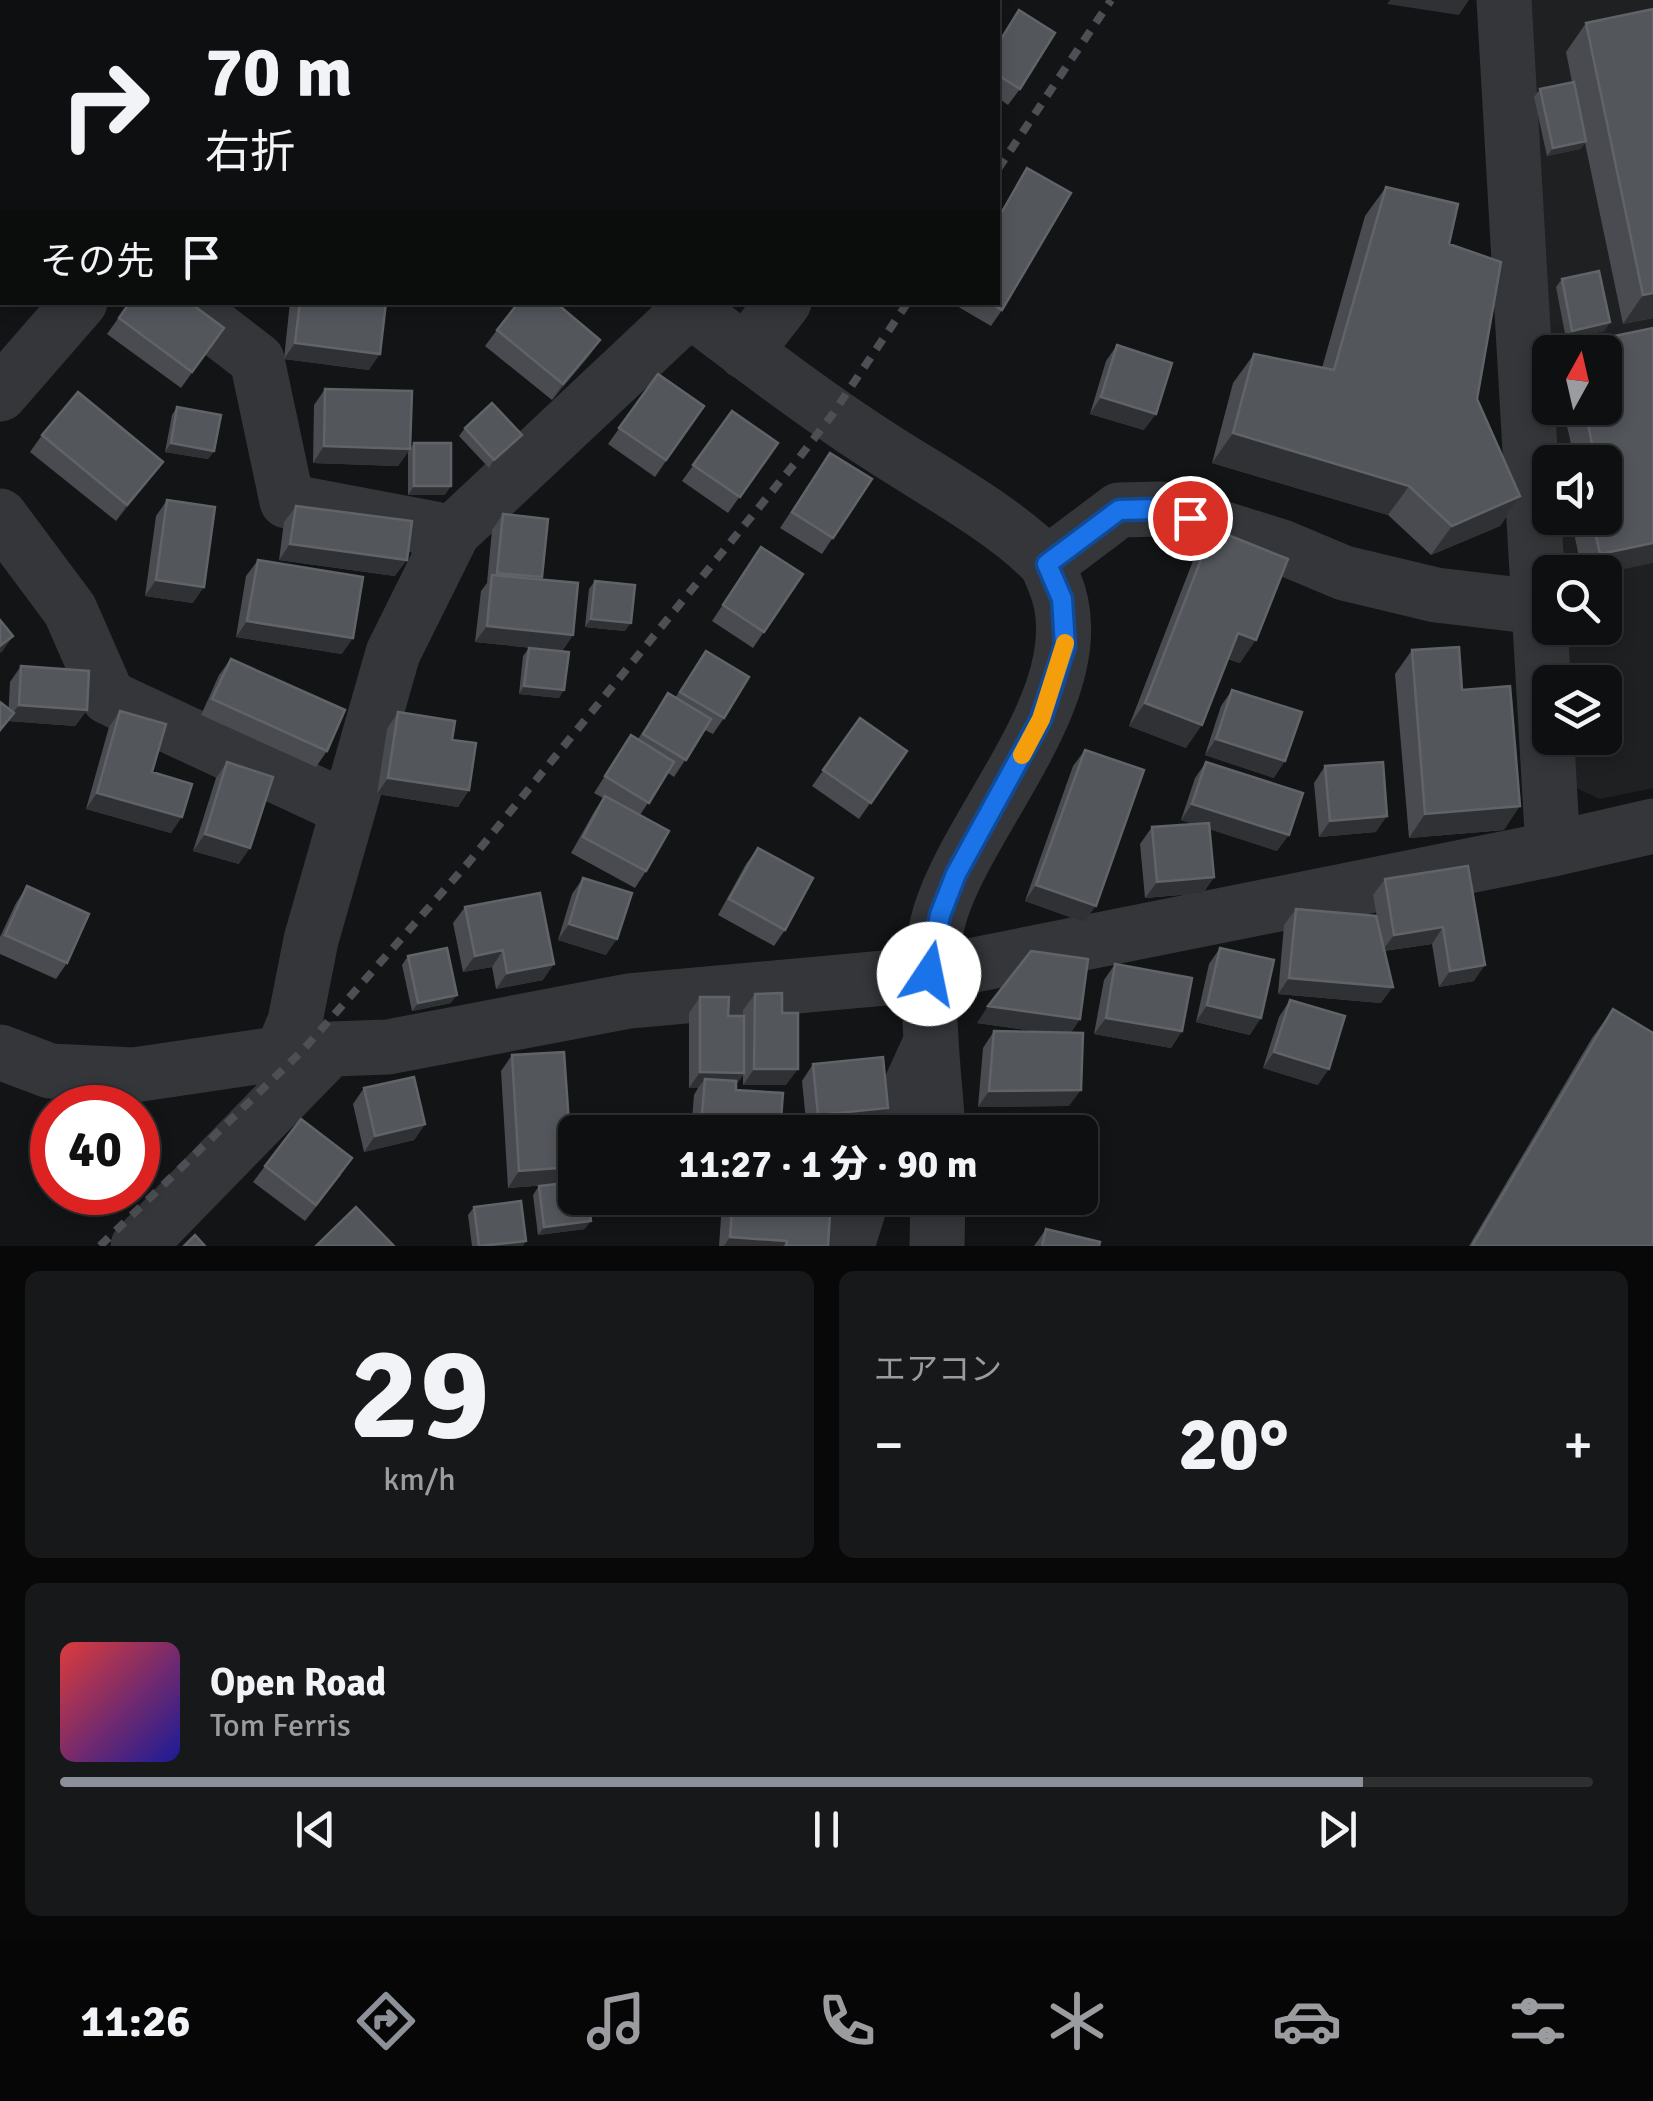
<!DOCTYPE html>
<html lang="ja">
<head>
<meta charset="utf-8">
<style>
  body { margin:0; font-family:Signika,"Noto Sans JP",sans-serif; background:#171819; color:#f1f3f6; height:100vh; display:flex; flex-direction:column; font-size:38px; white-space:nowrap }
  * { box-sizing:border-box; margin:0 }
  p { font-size:32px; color:#9b9c9f }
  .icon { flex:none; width:55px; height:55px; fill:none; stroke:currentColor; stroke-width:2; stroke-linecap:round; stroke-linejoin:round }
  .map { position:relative; height:1246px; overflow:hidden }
  .sheet { display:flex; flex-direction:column; gap:25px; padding:25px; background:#080809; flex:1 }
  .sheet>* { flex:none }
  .top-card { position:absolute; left:0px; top:0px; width:1000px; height:305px; box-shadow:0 5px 15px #0003,0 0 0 2px #2e2f30; background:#0e0f10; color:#f1f3f6; overflow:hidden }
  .needle { width:65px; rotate:8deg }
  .tools { position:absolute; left:1532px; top:335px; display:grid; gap:20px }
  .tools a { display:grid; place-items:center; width:90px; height:90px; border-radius:15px; background:#0e0f10; box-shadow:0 5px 15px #0003,0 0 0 2px #2e2f30; font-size:50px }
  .speed { position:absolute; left:30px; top:1085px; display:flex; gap:20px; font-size:50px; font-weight:700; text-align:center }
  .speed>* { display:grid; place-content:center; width:130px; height:130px; border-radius:50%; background:#0e0f10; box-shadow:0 5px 15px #0003,0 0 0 2px #2e2f30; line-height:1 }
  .speed .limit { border:15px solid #d22; background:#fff; color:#111 }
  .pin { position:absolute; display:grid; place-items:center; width:85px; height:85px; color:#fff; margin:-42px; border:5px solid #fff; border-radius:50%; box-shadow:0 2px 10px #0007 }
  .me { position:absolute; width:110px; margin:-55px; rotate:11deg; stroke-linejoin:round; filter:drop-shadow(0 0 8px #0008) }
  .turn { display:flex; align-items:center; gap:35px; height:210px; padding:0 40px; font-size:45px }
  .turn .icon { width:130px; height:130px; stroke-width:2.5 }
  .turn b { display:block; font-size:70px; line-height:85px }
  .then { display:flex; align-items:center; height:95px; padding:0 40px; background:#0003; gap:20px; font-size:38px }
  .big { font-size:75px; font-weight:800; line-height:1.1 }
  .sheet .widget { flex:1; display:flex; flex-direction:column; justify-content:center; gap:15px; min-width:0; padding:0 35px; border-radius:15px; background:#171819 }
  .sheet .dial { align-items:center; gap:0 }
  .dial b { font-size:130px; line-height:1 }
  .song { display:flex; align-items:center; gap:30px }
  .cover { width:120px; height:120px; border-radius:15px; background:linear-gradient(135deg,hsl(0 70% 55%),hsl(240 70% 35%)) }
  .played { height:10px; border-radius:5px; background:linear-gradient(90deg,#8c9099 85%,#2e2f30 85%) }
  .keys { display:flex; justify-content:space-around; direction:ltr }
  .heat { display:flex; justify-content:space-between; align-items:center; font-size:55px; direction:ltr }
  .sheet .tiles { flex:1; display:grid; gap:25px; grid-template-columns:1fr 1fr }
  .widget:last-child { grid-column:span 2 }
  .trip { position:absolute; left:558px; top:1115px; width:540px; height:100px; border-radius:15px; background:#0e0f10; box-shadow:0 5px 15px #0003,0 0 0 2px #2e2f30; font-weight:800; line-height:100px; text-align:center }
  .menu { display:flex; height:160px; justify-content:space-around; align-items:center; background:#060606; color:#9b9c9f }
  .menu .icon { width:70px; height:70px }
  .menu .active { color:#8c9099 }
  .menu b { font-size:45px; color:#f1f3f6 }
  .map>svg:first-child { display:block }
</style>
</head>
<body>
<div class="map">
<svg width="1653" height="1246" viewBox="0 0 1653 1246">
  <rect width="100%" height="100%" fill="#131415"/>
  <!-- built -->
  <path fill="#1f2022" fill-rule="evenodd" d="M1523 0H1653V788L1600 799 1576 788 1572 738H1605V682H1568L1563 628H1605V572H1559L1555 518H1605V462H1551ZM1550 352H1605V408H1550Z"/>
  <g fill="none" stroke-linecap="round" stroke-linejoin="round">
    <!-- minor -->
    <path stroke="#35363a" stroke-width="55" d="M280 0 283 2
      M339 2 340 0
      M869 2 870 0
      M182 302 257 360 287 501 435 529
      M680 302C745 351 808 400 876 444 926 477 1004 519 1044 561 1049 567 1051 574 1054 581 1100 686 970 815 940 914 920 984 934 1061 938 1132
      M745 352 784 302
      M0 394 80 302
      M0 516 70 610 108 697 346 808
      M1047 564 1119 510 1160 509 1282 547 1344 573 1436 595 1538 607
      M1553 849 1653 826
      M0 1052 50 1071 134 1075 303 1050 388 1047 629 1001 929 974 1553 849 1504 0
      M282 1053 295 1021 311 940 393 653 453 532 689 310
      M890 1132 929 1046
      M138 1246 329 1050
      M847 1246 862 1198
      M937 1246 938 1198"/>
    <!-- rail -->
    <path stroke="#4c4f53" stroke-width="8" stroke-dasharray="12 10" stroke-linecap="butt" d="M998 169 1111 0
      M100 1246 303 1050 469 862 796 462 832 415 908 302"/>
  </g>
  <!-- wall -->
  <path fill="#494b50" d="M1653 9V318L1623 324 1585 143 1580 149 1547 156 1534 97 1540 89 1572 82 1566 52 1586 23Z
    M1019 10 1020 89 1008 105 998 98V42Z
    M2 129V219L0 216V130Z
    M1027 168 1002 310 991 326 950 302H998V216Z
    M1386 187 1449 244 1477 399 1520 496 1500 526 1431 555 1388 515 1212 463 1233 383 1254 354 1322 368 1365 216Z
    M1562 279 1610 322 1604 331 1566 339 1556 287Z
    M130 302 224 328 181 388 107 334Z
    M290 302H386L369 370 284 359Z
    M1653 328 1605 572H1582L1571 518H1605V462H1566L1573 453 1563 408H1605V352H1566L1571 345Z
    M497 330 600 340 589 356 552 400 485 346Z
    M1117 345 1144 430 1090 414 1106 361Z
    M658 374 704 406 655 477 608 444Z
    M325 389 410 449 414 443 445 495H408V452L398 466 313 463 314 405Z
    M177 407 214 451 208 459 165 452 172 415Z
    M732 411 778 443 728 513 682 481Z
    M465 428 522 435 516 443 489 468 459 436Z
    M42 435 163 462 116 521 30 452Z
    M819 469 872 479 822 554 780 528Z
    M167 500 193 603 145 596 156 516Z
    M296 506 395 576 279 560 284 522Z
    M503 514 542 577 540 580 573 635 562 651 475 642 481 591 487 583 492 530Z
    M1213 529 1240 663 1228 659 1186 748 1129 726 1196 553Z
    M761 547 803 574 753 648 712 621Z
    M258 560 342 654 236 637 246 576Z
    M595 581 625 631 585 627 589 589Z
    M529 648 559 698 519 694 523 656Z
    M1412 650 1462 690 1504 830 1409 838 1395 674Z
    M706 651 724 718 713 734 705 730 674 777 668 773 640 815 646 871 635 888 571 853 594 812 603 798 594 793 620 752 631 735 638 739 668 693 675 698Z
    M231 659 327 751 316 767 201 715 219 675Z
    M21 666 87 710 75 726 8 721 10 682Z
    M1232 690 1274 778 1205 755 1221 706Z
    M120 711 152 772 171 833 86 809 109 727Z
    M398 712 452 740 469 790 458 807 377 794 387 729Z
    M860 718 907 751 859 819 812 786Z
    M1085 750 1084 922 1025 901 1073 766Z
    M227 762 239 864 193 851 216 778Z
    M1206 762 1277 851 1210 829 1214 877 1203 893 1145 898 1140 844 1152 827 1194 824 1181 820 1195 778Z
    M1325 766 1376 832 1319 837 1314 783Z
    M758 848 785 930 774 946 718 915 746 864Z
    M1468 866 1474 981 1439 987 1432 944 1384 951 1381 1003 1278 994 1284 925 1296 909 1378 923 1373 895 1385 879Z
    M583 878 606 955 558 940 572 894Z
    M27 886 67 963 56 979 0 954V937L16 903Z
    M465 907 543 980 496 989 492 967 463 972 453 923Z
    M1220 948 1250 1035 1196 1022 1209 964Z
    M408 956 451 1003 412 1011 402 965Z
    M1115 964 1182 1031 1171 1048 1094 1034 1104 980Z
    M755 994 786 1085H743V1075L736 1085V1090L780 1132H691L694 1095 698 1088H689V1013L700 997 728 1016H743V1010Z
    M1290 1000 1318 1085 1263 1068 1279 1017Z
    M1613 1009 1653 1246H1469L1592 1038Z
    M1080 1019 1070 1033 1069 1106 978 1107 983 1048 994 1031 1048 1033 977 1023Z
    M512 1055 572 1167 560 1184 508 1188 501 1071Z
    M813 1064 877 1124 807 1131 802 1081Z
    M364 1088 425 1124 414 1140 364 1152 353 1104Z
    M265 1166 341 1175 305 1221 253 1182Z
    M539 1186 585 1229 538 1235 533 1195Z
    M727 1198H831L828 1246H719L722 1204Z
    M474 1207 523 1246H472L468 1215Z
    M1046 1229 1099 1246H1034Z"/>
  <!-- shaded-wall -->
  <path fill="#2f3134" d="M0 0H6L21 2H2V18L0 17Z
    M1390 0H1469L1459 15 1387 4Z
    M1586 141 1580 149 1547 156 1553 148Z
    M1653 293V318L1623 324 1643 295Z
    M1610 322 1604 331 1566 339 1572 331Z
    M600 340 589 356 552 400 563 384Z
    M295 343 380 354 369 370 284 359Z
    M1101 397 1156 414 1144 430 1090 414Z
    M1233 433 1409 486 1388 515 1212 463Z
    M522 435 516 443 489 468 494 460Z
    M171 443 214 451 208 459 165 452Z
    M324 446 410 449 398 466 313 463Z
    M163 462 151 478 116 521 127 505Z
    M414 486H451L445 495H408Z
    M1520 496 1500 526 1431 555 1452 526Z
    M1653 543V563L1605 573 1587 572 1600 554Z
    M290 544 407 560 395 576 279 560Z
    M497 573 542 577 531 593 491 581Z
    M156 580 204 587 193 603 145 596Z
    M591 619 631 623 625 631 585 627Z
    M247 621 353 638 342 654 236 637Z
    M487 626 573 635 562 651 475 642Z
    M1238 633 1256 640 1240 663 1222 656Z
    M13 636 2 652 0 653V646Z
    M524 686 564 690 559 698 519 694Z
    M1145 703 1202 725 1186 748 1129 726Z
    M19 705 87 710 75 726 8 721 0 732V730Z
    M1216 739 1285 761 1274 778 1205 755Z
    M388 778 469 790 458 807 377 794Z
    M97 793 182 817 171 833 86 809Z
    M1192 804 1289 835 1277 851 1181 820Z
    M1520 806 1504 830 1409 838 1425 814Z
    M1387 816 1376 832 1319 837 1330 821Z
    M205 834 250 848 239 864 193 851Z
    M1214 877 1203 893 1145 898 1157 882Z
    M1036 885 1096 906 1084 922 1025 901Z
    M569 924 617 939 606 955 558 940Z
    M1443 927 1432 944 1382 951 1394 935Z
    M503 950 492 967 463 972 475 956Z
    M554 964 543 980 496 989 507 973Z
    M1485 965 1474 981 1439 987 1450 971Z
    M1289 978 1393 987 1381 1003 1278 994Z
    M457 995 451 1003 412 1011 418 1003Z
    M1207 1005 1261 1018 1250 1035 1196 1022Z
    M988 1006 1080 1019 1069 1036 977 1023Z
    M1106 1018 1182 1031 1171 1048 1094 1034Z
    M1274 1052 1329 1069 1318 1085 1263 1068Z
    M754 1069H798L786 1085H743Z
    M700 1072 744 1073 733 1089 705 1079 698 1088H689Z
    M1081 1090 1069 1106 978 1107 989 1091Z
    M888 1108 877 1124 807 1131 818 1115Z
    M425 1124 414 1140 364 1152 375 1136Z
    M701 1126 774 1132H696Z
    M572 1167 560 1184 508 1188 519 1171Z
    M591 1221 585 1229 538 1235 544 1227Z
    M730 1237 787 1241 783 1246H724Z
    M526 1241 523 1246H492Z"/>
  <!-- building -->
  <path fill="#53565b" stroke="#606469" stroke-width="2.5" d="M6 0H29L28 2Z
    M79 0H200L203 2H77Z
    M460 0H531L534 2H458Z
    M1653 9V293L1643 295 1586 23Z
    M1019 10 1055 33 1020 89 998 75V44Z
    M1574 82 1586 141 1553 148 1540 89Z
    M2 129V186L0 182V130Z
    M1027 168 1071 193 1002 310 989 302H998V219Z
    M1386 187 1458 204 1449 244 1501 262 1477 399 1520 496 1452 526 1409 486 1233 433 1254 354 1334 370Z
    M1599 271 1610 322 1572 331 1562 279Z
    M130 302H189L224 328 192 372 119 318Z
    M300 302H386L380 354 295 343Z
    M519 302H555L600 340 563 384 497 330Z
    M1653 328V543L1600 554 1592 518H1605V462H1581L1577 447 1592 444 1585 408H1605V352H1573L1571 345Z
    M1117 345 1172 363 1156 414 1101 397Z
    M658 374 704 406 666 460 619 428Z
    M325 389 412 391 410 449 324 446Z
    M78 392 163 462 127 505 42 435Z
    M492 403 522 435 494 460 465 428Z
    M177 407 221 415 214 451 171 443Z
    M732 411 778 443 740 497 693 465Z
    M414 443H451V486H414Z
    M830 453 872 479 833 538 792 512Z
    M167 500 215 507 204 587 156 580Z
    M296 506 412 521 407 560 290 544Z
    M503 514 548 519 542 577 497 573Z
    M1213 529 1288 559 1256 640 1238 633 1202 725 1145 703Z
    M761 547 803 574 764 632 723 605Z
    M258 560 363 577 353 638 247 621Z
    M492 575 578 583 573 635 487 626Z
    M595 581 635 585 631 623 591 619Z
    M0 620 13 636 0 646Z
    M1459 647 1462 690 1510 686 1520 806 1425 814 1412 650Z
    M529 648 569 652 564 690 524 686Z
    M706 651 749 677 724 718 680 692Z
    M231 659 345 710 327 751 212 699Z
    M21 666 89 671 87 710 19 705Z
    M1232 690 1302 712 1285 761 1216 739Z
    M668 693 711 719 686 760 643 734Z
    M0 702 14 713 0 730Z
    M120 711 166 724 152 772 192 784 182 817 97 793Z
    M398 712 455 721 452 740 476 743 469 790 388 778Z
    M860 718 907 751 871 803 823 770Z
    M631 735 674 762 649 803 605 776Z
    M1085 750 1144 770 1096 906 1036 885Z
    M227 762 273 777 250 848 205 834Z
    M1206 762 1303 793 1289 835 1192 804Z
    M1383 762 1387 816 1330 821 1325 766Z
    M605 796 669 831 646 871 583 837Z
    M1209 823 1214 877 1157 882 1152 827Z
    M758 848 813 878 785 930 729 899Z
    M1468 866 1485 965 1450 971 1443 927 1394 935 1385 879Z
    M583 878 632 893 617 939 569 924Z
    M27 886 89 914 67 963 5 935Z
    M540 893 554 964 507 973 503 950 475 956 465 907Z
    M1296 909 1376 916 1393 987 1289 978Z
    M447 948 457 995 418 1003 408 956Z
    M1220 948 1274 960 1261 1018 1207 1005Z
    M1031 951 1088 959 1080 1019 988 1006Z
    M1115 964 1192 978 1182 1031 1106 1018Z
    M782 993V1013H798V1069H754L755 994Z
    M700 997H729L728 1016H744V1073L700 1072Z
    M1290 1000 1345 1016 1329 1069 1274 1052Z
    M1613 1009 1653 1033V1246H1472Z
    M994 1031 1083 1033 1081 1090 989 1091Z
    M564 1052 572 1167 519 1171 512 1055Z
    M883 1057 888 1108 818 1115 813 1064Z
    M414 1077 425 1124 375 1136 364 1088Z
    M705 1079 736 1081V1090L783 1093 780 1132 701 1126Z
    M301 1119 352 1158 316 1205 265 1166Z
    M575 1182V1198H588L591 1221 544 1227 539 1186Z
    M733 1198H831L828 1246H786L787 1241 730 1237Z
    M521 1201 526 1241 479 1246 474 1207Z
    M356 1207 394 1246H316Z
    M1046 1229 1100 1242 1099 1246H1042Z
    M195 1235 205 1246H184Z"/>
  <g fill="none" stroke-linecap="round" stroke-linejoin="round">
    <defs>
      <path id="route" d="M929 974 940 915 956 874 1041 719 1065 646 1062 599 1047 564 1119 510 1160 509 1190 518"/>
    </defs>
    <!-- route casing -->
    <use href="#route" stroke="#114b97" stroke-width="25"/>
    <!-- route -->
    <use href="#route" stroke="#1a73e8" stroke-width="18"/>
    <!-- slow -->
    <path stroke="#f59e0b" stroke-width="18" d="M1022 755 1041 719 1065 643"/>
  </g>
</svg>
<div class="tools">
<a><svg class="needle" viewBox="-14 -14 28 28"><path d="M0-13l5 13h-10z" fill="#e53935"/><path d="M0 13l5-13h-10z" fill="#9b9c9f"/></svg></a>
<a><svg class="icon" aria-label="sound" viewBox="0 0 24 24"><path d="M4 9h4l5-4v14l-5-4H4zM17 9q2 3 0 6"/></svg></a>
<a><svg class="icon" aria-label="search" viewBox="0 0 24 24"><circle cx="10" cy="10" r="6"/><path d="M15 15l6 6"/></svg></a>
<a><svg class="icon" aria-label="layers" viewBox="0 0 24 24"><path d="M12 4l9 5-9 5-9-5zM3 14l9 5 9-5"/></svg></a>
</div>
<div class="speed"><div class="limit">40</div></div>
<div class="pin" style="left:1190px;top:518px;background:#d93025"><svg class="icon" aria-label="arrive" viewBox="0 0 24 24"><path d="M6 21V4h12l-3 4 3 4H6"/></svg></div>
<svg class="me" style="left:929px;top:974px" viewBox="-20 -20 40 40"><circle r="19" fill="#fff"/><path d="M0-13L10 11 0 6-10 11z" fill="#1a73e8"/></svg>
<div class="trip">11:27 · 1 分 · 90 m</div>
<div class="top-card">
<div class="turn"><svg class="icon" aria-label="right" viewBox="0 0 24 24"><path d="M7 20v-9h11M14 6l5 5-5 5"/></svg><div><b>70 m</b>右折</div></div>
<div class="then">その先<svg class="icon" aria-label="arrive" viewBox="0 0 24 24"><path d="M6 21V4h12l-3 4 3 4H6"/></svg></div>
</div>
</div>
<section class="sheet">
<div class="tiles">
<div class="widget dial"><b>29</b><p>km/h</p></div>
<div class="widget"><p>エアコン</p>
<div class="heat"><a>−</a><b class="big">20°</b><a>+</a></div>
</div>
<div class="widget">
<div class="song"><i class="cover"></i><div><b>Open Road</b><p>Tom Ferris</p></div></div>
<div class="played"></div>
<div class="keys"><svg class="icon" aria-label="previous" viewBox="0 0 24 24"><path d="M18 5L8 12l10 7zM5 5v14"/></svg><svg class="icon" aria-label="pause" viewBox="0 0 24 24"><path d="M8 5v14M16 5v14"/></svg><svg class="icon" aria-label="next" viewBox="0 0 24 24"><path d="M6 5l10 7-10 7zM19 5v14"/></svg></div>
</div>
</div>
</section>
<nav class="menu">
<b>11:26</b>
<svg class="icon active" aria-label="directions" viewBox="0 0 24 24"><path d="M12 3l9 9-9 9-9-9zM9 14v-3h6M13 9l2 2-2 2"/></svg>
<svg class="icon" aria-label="music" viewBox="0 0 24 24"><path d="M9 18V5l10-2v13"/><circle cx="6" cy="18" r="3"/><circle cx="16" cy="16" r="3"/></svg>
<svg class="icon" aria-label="phone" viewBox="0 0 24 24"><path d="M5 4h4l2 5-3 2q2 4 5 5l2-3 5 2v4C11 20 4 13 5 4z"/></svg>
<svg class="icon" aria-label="climate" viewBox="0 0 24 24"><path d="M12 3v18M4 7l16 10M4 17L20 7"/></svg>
<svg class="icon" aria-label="car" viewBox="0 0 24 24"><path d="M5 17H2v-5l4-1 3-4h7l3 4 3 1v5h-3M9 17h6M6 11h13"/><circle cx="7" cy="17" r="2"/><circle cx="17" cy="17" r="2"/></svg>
<svg class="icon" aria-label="filters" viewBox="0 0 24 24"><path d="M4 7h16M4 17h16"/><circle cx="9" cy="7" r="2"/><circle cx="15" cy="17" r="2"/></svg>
</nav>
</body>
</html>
